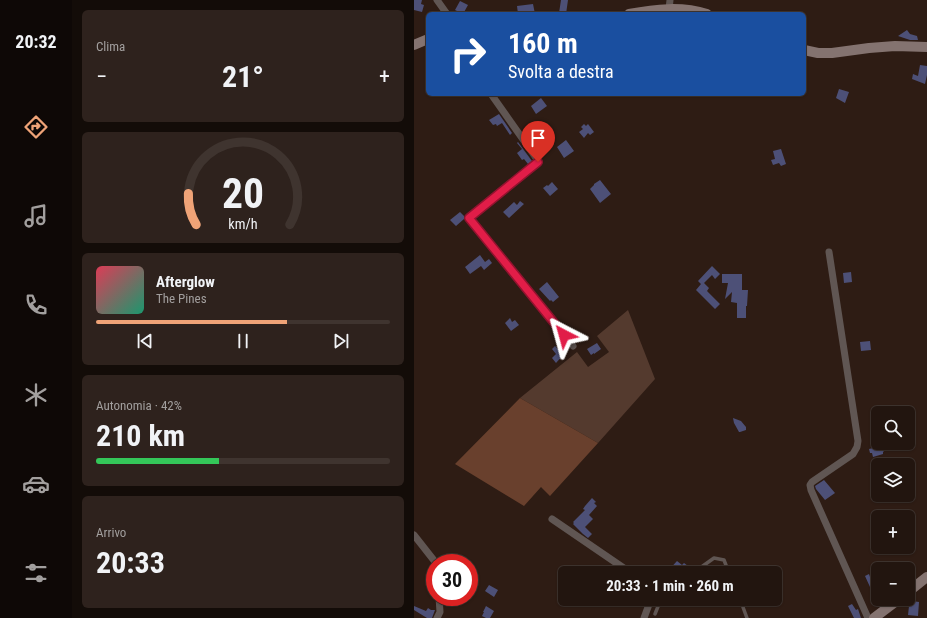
<!DOCTYPE html>
<html lang="it">
<head>
<meta charset="utf-8">
<style>
  body { margin:0; font-family:"Roboto Condensed",sans-serif; background:#2e221d; color:#f1f3f6; height:100vh; display:flex; flex-direction:column; font-size:15px; white-space:nowrap }
  * { box-sizing:border-box; margin:0 }
  p { font-size:13px; color:#a29f9e }
  .icon { flex:none; width:22px; height:22px; fill:none; stroke:currentColor; stroke-width:2; stroke-linecap:round; stroke-linejoin:round }
  .map { position:relative; flex:1; overflow:hidden }
  .sheet { display:flex; flex-direction:column; gap:10px; padding:10px; background:#130c08; width:342px }
  .sheet>* { flex:none }
  .banner { position:absolute; left:12px; top:12px; width:380px; height:84px; border-radius:6px; box-shadow:0 1px 3px #0004,0 0 0 1px #3f342f; background:#1a4fa0; color:#fff; overflow:hidden }
  .buttons { position:absolute; left:457px; top:406px; display:grid; gap:8px }
  .buttons a { display:grid; place-items:center; width:44px; height:44px; border-radius:6px; background:#22150f; box-shadow:0 1px 3px #0004,0 0 0 1px #3f342f; font-size:20px }
  .speed { position:absolute; left:12px; top:554px; display:flex; gap:8px; font-size:20px; font-weight:700; text-align:center }
  .speed>* { display:grid; place-content:center; width:52px; height:52px; border-radius:50%; background:#22150f; box-shadow:0 1px 3px #0004,0 0 0 1px #3f342f; line-height:1 }
  .speed .limit { border:6px solid #d22; background:#fff; color:#111 }
  .pin { position:absolute; display:grid; place-items:center; width:34px; height:34px; color:#fff; margin:-41px -17px; border-radius:50% 50% 50% 0; rotate:-45deg; box-shadow:0 0 4px #0007 }
  .pin .icon { rotate:45deg }
  .me { position:absolute; width:44px; margin:-22px; rotate:321deg; stroke-linejoin:round; filter:drop-shadow(0 0 3px #0008) }
  .turn { display:flex; align-items:center; gap:14px; height:84px; padding:0 16px; font-size:18px }
  .turn .icon { width:52px; height:52px; stroke-width:2.5 }
  .turn b { display:block; font-size:28px; line-height:34px }
  .big { font-size:30px; font-weight:700; line-height:1.1 }
  .sheet .card { flex:1; display:flex; flex-direction:column; justify-content:center; gap:6px; min-width:0; padding:0 14px; border-radius:6px; background:#2e221d }
  .sheet .dial { align-items:center; gap:0 }
  .dial svg { height:104px; overflow:visible; fill:none; stroke:#3f342f; stroke-width:7; stroke-linecap:round; text-anchor:middle }
  .dial text { fill:#f1f3f6; stroke:none }
  .song { display:flex; align-items:center; gap:12px }
  .cover { width:48px; height:48px; border-radius:6px; background:linear-gradient(135deg,hsl(350 70% 55%),hsl(160 70% 35%)) }
  .played { height:4px; border-radius:2px; background:linear-gradient(90deg,#efa377 65%,#3f342f 65%) }
  .keys { display:flex; justify-content:space-around; direction:ltr }
  .heat { display:flex; justify-content:space-between; align-items:center; font-size:22px; direction:ltr }
  .charge { height:6px; border-radius:3px; background:linear-gradient(90deg,#34c759 42%,#3f342f 0) }
  .trip { position:absolute; left:144px; top:566px; width:224px; height:40px; border-radius:6px; background:#22150f; box-shadow:0 1px 3px #0004,0 0 0 1px #3f342f; font-weight:700; line-height:40px; text-align:center }
  main { display:flex; flex:1; min-height:0 }
  .menu { display:flex; flex-direction:column; width:72px; justify-content:space-around; align-items:center; background:#0e0806; color:#a29f9e }
  .menu .icon { width:28px; height:28px }
  .menu .selected { color:#efa377 }
  .menu b { font-size:18px; color:#f1f3f6 }
  .map>svg:first-child { display:block }
</style>
</head>
<body>
<main>
<nav class="menu">
<b>20:32</b>
<svg class="icon selected" aria-label="directions" viewBox="0 0 24 24"><path d="M12 3l9 9-9 9-9-9zM9 14v-3h6M13 9l2 2-2 2"/></svg>
<svg class="icon" aria-label="music" viewBox="0 0 24 24"><path d="M9 18V5l10-2v13"/><circle cx="6" cy="18" r="3"/><circle cx="16" cy="16" r="3"/></svg>
<svg class="icon" aria-label="phone" viewBox="0 0 24 24"><path d="M5 4h4l2 5-3 2q2 4 5 5l2-3 5 2v4C11 20 4 13 5 4z"/></svg>
<svg class="icon" aria-label="climate" viewBox="0 0 24 24"><path d="M12 3v18M4 7l16 10M4 17L20 7"/></svg>
<svg class="icon" aria-label="car" viewBox="0 0 24 24"><path d="M5 17H2v-5l4-1 3-4h7l3 4 3 1v5h-3M9 17h6M6 11h13"/><circle cx="7" cy="17" r="2"/><circle cx="17" cy="17" r="2"/></svg>
<svg class="icon" aria-label="filters" viewBox="0 0 24 24"><path d="M4 7h16M4 17h16"/><circle cx="9" cy="7" r="2"/><circle cx="15" cy="17" r="2"/></svg>
</nav>
<section class="sheet">
<div class="card"><p>Clima</p>
<div class="heat"><a>−</a><b class="big">21°</b><a>+</a></div>
</div>
<div class="card dial"><svg viewBox="0 0 100 80">
<path d="M14 69A42 42 0 1 1 86 69"/>
<path d="M14 69A42 42 0 0 1 8 45" stroke="#efa377"/>
<text x="50" y="56" font-size="32" font-weight="700">20</text>
<text x="50" y="72" font-size="11">km/h</text>
</svg></div>
<div class="card">
<div class="song"><i class="cover"></i><div><b>Afterglow</b><p>The Pines</p></div></div>
<div class="played"></div>
<div class="keys"><svg class="icon" aria-label="previous" viewBox="0 0 24 24"><path d="M18 5L8 12l10 7zM5 5v14"/></svg><svg class="icon" aria-label="pause" viewBox="0 0 24 24"><path d="M8 5v14M16 5v14"/></svg><svg class="icon" aria-label="next" viewBox="0 0 24 24"><path d="M6 5l10 7-10 7zM19 5v14"/></svg></div>
</div>
<div class="card"><p>Autonomia · 42%</p><b class="big">210 km</b><div class="charge"></div></div>
<div class="card"><p>Arrivo</p><b class="big">20:33</b></div>
</section>
<div class="map">
<svg width="513" height="618" viewBox="0 0 513 618">
  <rect width="100%" height="100%" fill="#2e1c14"/>
  <!-- green -->
  <path fill="#543a2e" d="M214 310 241 379 184 443 106 398 163 352 174 367 195 352 183 336Z"/>
  <!-- forest -->
  <path fill="#69402d" d="M106 398 184 443 136 496 127 487 110 506 41 464Z"/>
  <!-- building -->
  <path fill="#4d5077" d="M0 0H8L7 4 10 5 8 12 0 10Z
    M147 0H154L152 14 145 13Z
    M46 1 54 5 49 14 41 10Z
    M119 4 121 14H104L103 6Z
    M493 30 496 34 503 36 504 40H496L484 36Z
    M506 65 513 66V75L511 84 498 79 499 74 504 76Z
    M425 89 435 92 431 103 422 98Z
    M127 98 133 106 122 114 117 106Z
    M85 114 98 133 96 135 88 123 83 126 82 124 79 125 75 120Z
    M170 124 172 126 174 124 180 132 176 135 174 133 170 138 165 132 169 129 167 127Z
    M152 140 160 151 150 158 143 147Z
    M104 142 118 161 114 164 110 159 108 160 103 153 108 149 103 143Z
    M367 149 372 164 367 166 365 163 359 165 357 160 361 159 359 151Z
    M186 180 197 194 186 203 176 189 180 185V184Z
    M138 182 144 189 136 196 129 188 133 185 134 186Z
    M106 201 110 204 95 218 89 212 100 202 103 205Z
    M46 212 50 216V219L42 226 36 220Z
    M66 255 71 262 75 259 78 263 70 270 67 266 56 274 51 267Z
    M298 266 306 274 301 279 298 275 290 283 295 288 293 291 306 304 301 309 282 290 287 284 284 281Z
    M437 272 438 282 430 283 429 273Z
    M308 274H328V290H334L333 306H332V318H323V303L317 302 318 292 311 299 314 283H308Z
    M133 282 145 297 139 302 137 300 136 301 125 289Z
    M96 318 98 322 101 320 105 325 97 331 91 323Z
    M456 341 457 350 447 351 446 342Z
    M183 343 187 349 180 354V353L177 355 173 349Z
    M141 346 146 351 148 349 151 353 142 363 138 358 142 354 138 349Z
    M319 418 327 421 332 427V430L326 432H325L320 423Z
    M471 445 472 449 469 452V454L459 457 458 453H456L455 449Z
    M410 480 421 493 411 500 402 489 401 486Z
    M178 498 182 502 180 503 183 506 175 515 179 519 171 527 178 534 174 538 169 534 159 524 160 523 159 522 171 510 169 509 171 506Z
    M263 561 268 565 270 563 274 566 270 573H252Z
    M455 574 456 577 460 575 464 583 456 587 451 576Z
    M75 585 84 590 80 597 71 591Z
    M498 601 505 602 504 616 494 615 495 606H498Z
    M438 604 442 610 444 609 447 618H440L434 606Z
    M0 606 12 611 14 608 17 610H21L18 618H13L0 610Z
    M72 606 80 611 76 618H72L68 616 70 612H69Z"/>
  <g fill="none" stroke-linecap="round" stroke-linejoin="round">
    <!-- service -->
    <path stroke="#605653" stroke-width="3.5" d="M279 573 300 558 310 560 315 573
      M326 599 333 618
      M241 614 247 599"/>
    <!-- minor -->
    <path stroke="#605653" stroke-width="7" d="M23 0 33 14
      M255 9 256 0
      M77 94 125 162 55 218 159 346
      M415 252 444 441 443 447 439 454 398 482 396 485 397 490 454 618
      M138 519 217 573
      M0 535 22 563
      M23 618 26 612 25 597
      M230 618 237 599"/>
    <!-- secondary -->
    <path stroke="#847370" stroke-width="10" d="M215 14C241 9 268 6 293 14
      M0 45 14 39
      M390 50 404 53H418L455 48 481 46 513 47
      M494 592 513 577
      M460 618 485 599"/>
  </g>
  <g fill="none" stroke-linecap="round" stroke-linejoin="round">
    <defs>
      <path id="route" d="M124 162 55 218 150 335"/>
    </defs>
    <!-- route casing -->
    <use href="#route" stroke="#92132f" stroke-width="10"/>
    <!-- route -->
    <use href="#route" stroke="#e11d48" stroke-width="7"/>
  </g>
</svg>
<div class="buttons">
<a><svg class="icon" aria-label="search" viewBox="0 0 24 24"><circle cx="10" cy="10" r="6"/><path d="M15 15l6 6"/></svg></a>
<a><svg class="icon" aria-label="layers" viewBox="0 0 24 24"><path d="M12 4l9 5-9 5-9-5zM3 14l9 5 9-5"/></svg></a>
<a>+</a>
<a>−</a>
</div>
<div class="speed"><div class="limit">30</div></div>
<div class="pin" style="left:124px;top:162px;background:#d93025"><svg class="icon" aria-label="arrive" viewBox="0 0 24 24"><path d="M6 21V4h12l-3 4 3 4H6"/></svg></div>
<svg class="me" style="left:150px;top:335px" viewBox="-20 -20 40 40"><path d="M0-17L14 15 0 8-14 15z" fill="#e11d48" stroke="#fff" stroke-width="4"/></svg>
<div class="trip">20:33 · 1 min · 260 m</div>
<div class="banner">
<div class="turn"><svg class="icon" aria-label="right" viewBox="0 0 24 24"><path d="M7 20v-9h11M14 6l5 5-5 5"/></svg><div><b>160 m</b>Svolta a destra</div></div>
</div>
</div>
</main>
</body>
</html>
